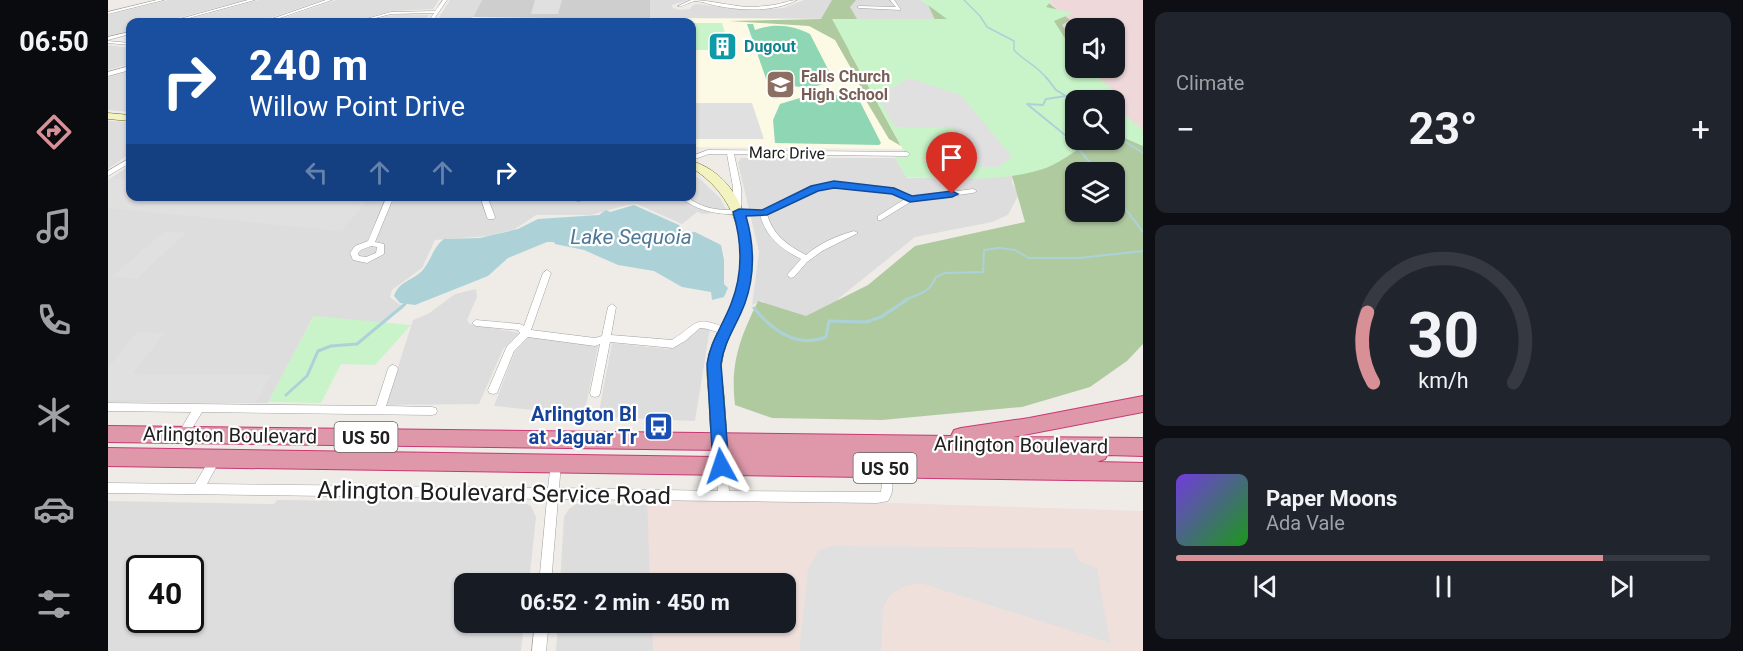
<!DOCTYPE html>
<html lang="en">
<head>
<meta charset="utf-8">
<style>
  body { margin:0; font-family:Roboto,sans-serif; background:#20242c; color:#f1f3f6; height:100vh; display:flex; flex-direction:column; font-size:22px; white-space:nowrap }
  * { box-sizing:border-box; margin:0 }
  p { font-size:20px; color:#9ea1a6 }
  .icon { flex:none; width:33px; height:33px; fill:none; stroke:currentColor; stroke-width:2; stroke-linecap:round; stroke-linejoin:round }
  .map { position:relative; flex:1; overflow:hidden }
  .details { display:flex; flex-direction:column; gap:12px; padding:12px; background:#0d0f14; width:600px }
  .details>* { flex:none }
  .banner { position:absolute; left:18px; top:18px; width:570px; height:183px; border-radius:12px; box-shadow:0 2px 4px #0004; background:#1a4fa0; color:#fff; overflow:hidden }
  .buttons { position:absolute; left:957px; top:18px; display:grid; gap:12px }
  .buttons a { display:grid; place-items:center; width:60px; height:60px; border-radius:12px; background:#171b24; box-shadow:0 2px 4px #0004; font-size:30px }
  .speed { position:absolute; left:18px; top:555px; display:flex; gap:12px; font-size:30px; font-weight:700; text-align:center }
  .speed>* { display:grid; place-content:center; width:78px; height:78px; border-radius:50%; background:#171b24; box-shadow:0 2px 4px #0004; line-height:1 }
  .speed .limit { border:3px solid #111; border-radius:9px; background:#fff; color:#111 }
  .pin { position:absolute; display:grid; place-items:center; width:51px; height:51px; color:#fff; margin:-62px -26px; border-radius:50% 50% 50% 0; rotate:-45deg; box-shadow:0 0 6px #0007 }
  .pin .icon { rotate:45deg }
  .me { position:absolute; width:66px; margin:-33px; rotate:355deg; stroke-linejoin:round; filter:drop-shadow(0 0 4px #0008) }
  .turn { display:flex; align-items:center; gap:21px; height:126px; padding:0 24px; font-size:27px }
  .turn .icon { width:78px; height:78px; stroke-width:2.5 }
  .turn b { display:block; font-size:42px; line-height:51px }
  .lanes { display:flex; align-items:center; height:57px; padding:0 24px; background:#0003; justify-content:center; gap:30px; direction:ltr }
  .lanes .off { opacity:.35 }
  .big { font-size:45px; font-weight:700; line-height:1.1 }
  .details .card { flex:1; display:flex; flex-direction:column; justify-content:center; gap:9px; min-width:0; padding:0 21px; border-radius:12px; background:#20242c }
  .details .dial { align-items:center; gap:0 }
  .dial svg { height:156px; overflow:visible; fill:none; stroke:#363941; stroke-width:7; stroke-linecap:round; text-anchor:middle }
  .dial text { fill:#f1f3f6; stroke:none }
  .song { display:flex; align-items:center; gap:18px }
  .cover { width:72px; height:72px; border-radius:9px; background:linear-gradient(135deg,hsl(260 70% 55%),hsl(120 70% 35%)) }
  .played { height:6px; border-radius:3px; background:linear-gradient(90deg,#d89097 80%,#363941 80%) }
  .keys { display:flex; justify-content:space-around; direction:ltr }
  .heat { display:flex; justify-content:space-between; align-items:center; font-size:33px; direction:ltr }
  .trip { position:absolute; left:346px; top:573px; width:342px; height:60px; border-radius:12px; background:#171b24; box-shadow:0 2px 4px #0004; font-weight:700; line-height:60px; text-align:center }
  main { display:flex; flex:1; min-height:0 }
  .tab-bar { display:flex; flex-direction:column; width:108px; justify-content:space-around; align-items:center; background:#090b0e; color:#9ea1a6 }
  .tab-bar .icon { width:42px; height:42px }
  .tab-bar .selected { color:#d89097 }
  .tab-bar b { font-size:27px; color:#f1f3f6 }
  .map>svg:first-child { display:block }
</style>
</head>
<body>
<main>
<nav class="tab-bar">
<b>06:50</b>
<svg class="icon selected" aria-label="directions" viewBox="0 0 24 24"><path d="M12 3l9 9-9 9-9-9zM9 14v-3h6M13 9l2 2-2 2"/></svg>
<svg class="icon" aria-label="music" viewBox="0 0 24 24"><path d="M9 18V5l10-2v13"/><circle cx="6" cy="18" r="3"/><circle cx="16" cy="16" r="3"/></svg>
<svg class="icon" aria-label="phone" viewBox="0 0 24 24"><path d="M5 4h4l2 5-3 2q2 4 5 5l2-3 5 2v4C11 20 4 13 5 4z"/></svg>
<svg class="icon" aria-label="climate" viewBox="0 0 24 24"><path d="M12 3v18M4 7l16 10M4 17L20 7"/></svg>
<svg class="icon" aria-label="car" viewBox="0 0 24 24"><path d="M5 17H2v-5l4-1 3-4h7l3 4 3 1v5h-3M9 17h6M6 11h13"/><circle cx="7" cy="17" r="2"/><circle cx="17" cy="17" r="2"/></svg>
<svg class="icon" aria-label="filters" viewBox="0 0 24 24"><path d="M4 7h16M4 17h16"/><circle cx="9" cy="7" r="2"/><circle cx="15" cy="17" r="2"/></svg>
</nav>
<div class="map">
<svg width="1035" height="651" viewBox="0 0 1035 651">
  <rect width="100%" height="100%" fill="#efece7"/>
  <!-- residential -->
  <path fill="#dedddd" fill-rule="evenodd" d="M60 0H138L54 22H22V31L0 36V15Z
    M151 0H215L150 22H69Z
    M228 0H331L325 9 284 11 243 22H164Z
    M342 0H374L362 22H328Z
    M542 0H580L564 5 565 8 572 10 582 9 585 5 590 4 627 9H663L676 8 696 0H813L841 20 542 19Z
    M298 14 321 15 316 22H256L279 16Z
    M0 45 22 48V64L0 70Z
    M22 69V112L0 110V76Z
    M0 121 22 122V154L0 169Z
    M633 158H787L799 178 905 176 904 183 911 194 900 215 884 222 807 237 730 299 729 310 712 320 659 311 654 301 644 305 651 252 630 163Z
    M22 165V196H584V175L592 179 612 198 620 212 595 214 589 212 574 224 529 204 519 205 483 215H428L407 229 381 236 327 240 314 268 284 290 282 297 296 308 272 324 205 317 160 403 0 402V180Z
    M368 289 369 297 359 320 362 324 412 333 395 349 371 404 278 405 305 320 320 314 347 294Z
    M591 327 602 328 587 421 490 417 504 343 559 349 574 343Z
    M419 336 490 346 476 415 386 406 407 351Z
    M169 500 416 503 423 506 428 517 421 583 357 584V622L416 623 413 651H0V501L166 504ZM32 568H82V620H32Z
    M468 504 545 505 547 583 452 584 456 517 461 509Z
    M450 623H548L549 651H448Z"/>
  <!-- commercial -->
  <path fill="#eed8d9" d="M944 0H1035V138L1014 124 1006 100 979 70V68H1006V28H968L967 52 959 48 954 25 962 20 941 2Z"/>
  <!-- education -->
  <path fill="#fcfae4" d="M365 17 724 19 795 149 584 147V22H362Z"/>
  <!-- religious -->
  <path fill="#cecece" d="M374 0H542V19L365 17Z"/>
  <!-- military -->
  <path fill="#efe0dc" d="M539 495 1035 511V651H545L544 623 678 622V584L542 583Z"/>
  <!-- forest -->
  <path fill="#b0caa0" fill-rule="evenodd" d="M724 0H748L742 7 749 19 827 20 818 0 941 3 962 20 954 25 964 40 959 48 967 52 968 68 980 69 968 100V140H1006L1007 115 1035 138V344L1019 361 982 387 914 407 774 420 664 418 627 405C622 363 632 338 650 301L698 316 760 285 807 246 917 222 904 176 906 169 741 51 793 146 781 139 754 94 756 92 749 81 751 79 744 74V70L727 40 701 26 621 21 713 19ZM968 172H1006V212H968Z"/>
  <!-- park -->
  <path fill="#c9f4c9" d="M813 0H944L938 7 965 13 946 21 967 54 968 68H979L1010 94 1009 108 1035 130V146L1007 134 1006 100H968V140H986C969 148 956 161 938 168 894 183 844 178 798 177L787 157H799L724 19H839Z
    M584 23H614L622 50H584Z
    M206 316 303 325 267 365 233 364 213 403 160 402Z"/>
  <!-- pitch -->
  <path fill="#8ed6b4" d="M639 24H645L647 30C666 23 684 25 702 34L724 77C710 93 682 87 665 80L671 99H665Z
    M748 94 773 143 771 145 667 143 665 120 672 104 695 97Z"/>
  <!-- parking -->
  <path fill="#e0e0e0" d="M427 0H454L450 14H423Z
    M801 78 853 95 904 157 891 167H872L845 128 787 127 769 96Z
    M584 103H644L656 139H584Z
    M3 178 22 180V196H202L258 202 233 231 0 208V180Z
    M57 231 78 233 28 279 4 277Z
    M29 332 56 333 25 374 163 375 148 402 0 400V368Z
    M724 546 965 548 971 561 989 568 1002 643 812 583 795 587 782 595 775 608 773 651H691L700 569 711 550Z"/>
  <!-- water -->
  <path fill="#acd2d8" d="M526 205 571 225C574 233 581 233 587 232L613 245 616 260V284L620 288 616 297 604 300 603 292 574 287 546 271 510 265 476 250 447 244 446 242H439L400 258 380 276 307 305 292 303 286 296C291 281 304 281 314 271 323 261 325 247 336 239L372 238 410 229 430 219 491 215 498 210 502 212Z"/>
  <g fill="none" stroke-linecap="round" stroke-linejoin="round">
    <!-- stream-far2 -->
    <path stroke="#acd2d8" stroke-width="1.5" d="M856 0 872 16 879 27 906 41V50C917 62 930 66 939 79"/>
    <!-- stream-far1 -->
    <path stroke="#acd2d8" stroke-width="2" d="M938 77 948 90 968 102
      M958 96 938 99 935 105 919 104 962 139 990 172
      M1006 135 1035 153
      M1006 194 1035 232
      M796 300C812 294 821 293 828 277L837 273 875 272 876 250 891 248 907 250 921 258H971L1035 251"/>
    <!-- stream -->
    <path stroke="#acd2d8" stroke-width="3" d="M646 308C664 330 688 349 718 337L721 321 758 322 773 317 800 299
      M178 395 199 376 210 351 223 346 249 344 297 304"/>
    <defs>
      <path id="street" d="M49 0H56L0 14V12Z
        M140 0H147L66 22H61Z
        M218 0H224L160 22H155Z
        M335 0H339L324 22H320L326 13 283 14 252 22H247L283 12 327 11Z
        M583 0C603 0 621 6 641 7 649 7 657 6 665 5 674 4 681 0 689 0 666 12 635 11 610 6 603 5 594 1 587 1 580 2 576 7 570 6Z
        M782 0H786L793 10 751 8 749 7 751 6 788 7Z
        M22 32V34L0 40V37Z
        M0 41 22 43V45L0 43Z
        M22 66V70L0 76V72Z
        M600 150 799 152 802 154 799 156 626 154 633 187V208L629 210 654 211 705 188 726 182 786 189 803 197 865 189 869 191 865 193 804 201 773 220H770V216L797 199 784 193 726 186 709 190 659 214C665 235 679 245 698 255 712 243 728 236 746 231L750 233 714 251 699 262 686 277 683 278 679 275 693 259C673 249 658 237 652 215 620 214 597 217 570 196 581 196 583 201 593 205 605 210 616 210 629 210L625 208V187L619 154H601L584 160V156Z
        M22 158V163L0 176V171Z
        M279 196H286L267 242 276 244V254L259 263 245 260 242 253 247 246 260 241ZM263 246 269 247 268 253 258 257 251 256 250 253 253 250Z
        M372 196H379L387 217 386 219H380L379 217Z
        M468 196H476V199L472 201H469Z
        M439 270 443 273 423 330 487 338 494 336 500 307 504 304 508 307 503 335 564 340C592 322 585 315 621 329L623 331 621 333C612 335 602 328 592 328L577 341 565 348 502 342 492 393 491 396 487 397 483 396 482 393 492 344 487 346 420 337 406 351 389 393 385 394 381 393 380 390 399 346 412 333 410 330 368 326 364 323 368 320 412 324 416 326 435 273Z
        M285 365 288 366 290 369 278 406 324 407 328 408 329 411 328 414 324 415 94 412 79 437 75 439 71 437 70 434 83 412 0 411V403L268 406 280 369 282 366Z
        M108 453 112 455 113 458 99 484 440 488 443 463 444 459 448 458 452 459 453 463 451 488 610 491 607 466 609 462 613 461 617 462 619 466 621 491 773 492 774 483 769 468 771 464 775 463 779 464C784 478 788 488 780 501L769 503 450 499 443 584H431L439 499 0 493V483L87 484 104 455Z
        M427 622H441L438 651H424Z"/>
      <path id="secondary" d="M0 113 22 115V121L0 119Z
        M584 161C641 179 653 252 637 301 631 321 617 339 614 361 612 372 615 385 616 397 618 420 619 443 621 466L619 471 613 474 607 471 605 466C603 443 602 420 601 397 600 385 598 372 600 360 603 340 615 324 623 305 644 253 632 198 584 168Z"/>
      <path id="highway" d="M1035 396V412L905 437 1035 438V456L999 455 997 459 989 462 1035 463V481L0 466V448L608 457 614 450 0 442V426L843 436 846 430 853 428 921 418Z"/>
    </defs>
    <!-- street casing -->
    <use href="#street" stroke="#a1a1a1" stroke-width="1"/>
    <!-- secondary casing -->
    <use href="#secondary" stroke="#6a6c11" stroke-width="1"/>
    <!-- highway casing -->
    <use href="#highway" stroke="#c83975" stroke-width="2"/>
    <!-- street -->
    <use href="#street" fill="#fff" fill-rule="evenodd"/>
    <!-- secondary -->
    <use href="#secondary" fill="#f3f2c1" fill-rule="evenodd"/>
    <!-- highway -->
    <use href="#highway" fill="#de98aa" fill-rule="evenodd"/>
  </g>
  <!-- route -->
  <path fill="#1a73e8" stroke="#114b97" stroke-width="1.5" d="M726 181 786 188 804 196 844 191 850 194 844 197 802 202 784 194 726 188 710 191 659 215 638 216C646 244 647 275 637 303 629 325 616 341 613 364L621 466 619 471 613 473 607 471 605 466 599 364C602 342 615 325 623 304 635 274 634 242 625 212L631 209 654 210 703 186Z"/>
  <!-- icons -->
  <defs>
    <symbol id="building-square" viewBox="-11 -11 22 22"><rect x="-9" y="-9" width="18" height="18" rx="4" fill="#0f9aa8" stroke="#fff"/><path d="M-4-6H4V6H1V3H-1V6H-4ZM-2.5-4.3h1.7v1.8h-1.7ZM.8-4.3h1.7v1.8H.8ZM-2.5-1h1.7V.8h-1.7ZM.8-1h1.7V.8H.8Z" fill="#fff"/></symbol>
    <symbol id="school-square" viewBox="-11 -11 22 22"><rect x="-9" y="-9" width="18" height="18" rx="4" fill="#8d6e63" stroke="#fff"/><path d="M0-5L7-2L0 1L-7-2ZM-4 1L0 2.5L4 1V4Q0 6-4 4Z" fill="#fff"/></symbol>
    <symbol id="bus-square" viewBox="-11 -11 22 22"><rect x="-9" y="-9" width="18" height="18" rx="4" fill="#1a4fb4" stroke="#fff"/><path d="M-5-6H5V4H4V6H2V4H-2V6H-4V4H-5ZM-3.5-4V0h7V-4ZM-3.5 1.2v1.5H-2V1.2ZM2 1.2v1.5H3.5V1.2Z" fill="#fff"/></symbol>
  </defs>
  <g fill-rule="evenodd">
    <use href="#building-square" x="598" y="30" width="33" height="33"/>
    <use href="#school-square" x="656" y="68" width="33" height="33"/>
    <use href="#bus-square" x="534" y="410" width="33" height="33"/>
  </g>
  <g text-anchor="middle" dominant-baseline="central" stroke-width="4.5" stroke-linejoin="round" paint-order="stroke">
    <!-- far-culture labels -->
    <g font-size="16" font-weight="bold" fill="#0d838f" stroke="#fff" text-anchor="start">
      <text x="636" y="46">Dugout</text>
    </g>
    <!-- far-education labels -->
    <g font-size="16" font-weight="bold" fill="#785e54" stroke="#fff" text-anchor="start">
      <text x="693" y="76">Falls Church<tspan x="693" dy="18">High School</tspan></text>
    </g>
    <!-- far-street labels -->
    <g font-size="16" fill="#202020" stroke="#fff">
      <text transform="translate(679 153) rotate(1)">Marc Drive</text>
    </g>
    <!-- shield labels -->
    <g fill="#fff" stroke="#636363" stroke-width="1.5">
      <rect x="226.5" y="422" width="63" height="30" rx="4.5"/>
      <rect x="745.5" y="453" width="63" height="30" rx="4.5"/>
    </g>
    <g font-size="18" font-weight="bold" fill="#202020">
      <text x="258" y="437">US 50</text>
      <text x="777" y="468">US 50</text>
    </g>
    <!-- transit labels -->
    <g font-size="20" font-weight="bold" fill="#164399" stroke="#fff" text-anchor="end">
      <text x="529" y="414">Arlington Bl<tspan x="529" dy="23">at Jaguar Tr</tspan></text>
    </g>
    <!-- street labels -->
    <g font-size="20" fill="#202020" stroke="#fff">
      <text transform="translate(122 435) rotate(1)">Arlington Boulevard</text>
      <text transform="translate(913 445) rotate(1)">Arlington Boulevard</text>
    </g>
    <!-- water labels -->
    <g font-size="21" font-style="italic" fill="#4f7897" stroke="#fff">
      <text x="523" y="237">Lake Sequoia</text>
    </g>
    <!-- near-street labels -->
    <g font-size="24" fill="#202020" stroke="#fff">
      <text transform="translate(386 493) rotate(1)">Arlington Boulevard Service Road</text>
    </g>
  </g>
</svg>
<div class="buttons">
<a><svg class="icon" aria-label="sound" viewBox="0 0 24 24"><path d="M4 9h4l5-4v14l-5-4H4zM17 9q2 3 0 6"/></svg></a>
<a><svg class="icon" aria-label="search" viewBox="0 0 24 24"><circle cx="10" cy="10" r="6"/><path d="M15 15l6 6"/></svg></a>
<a><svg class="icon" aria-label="layers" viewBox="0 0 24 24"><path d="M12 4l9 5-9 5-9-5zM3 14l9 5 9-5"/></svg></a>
</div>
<div class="speed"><div class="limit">40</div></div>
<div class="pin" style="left:844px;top:194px;background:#d93025"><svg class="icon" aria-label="arrive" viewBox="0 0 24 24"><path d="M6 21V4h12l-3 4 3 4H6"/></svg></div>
<svg class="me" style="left:613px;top:466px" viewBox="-20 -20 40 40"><path d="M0-17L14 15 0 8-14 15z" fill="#1a73e8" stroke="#fff" stroke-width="4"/></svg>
<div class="trip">06:52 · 2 min · 450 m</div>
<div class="banner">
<div class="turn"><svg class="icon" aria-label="right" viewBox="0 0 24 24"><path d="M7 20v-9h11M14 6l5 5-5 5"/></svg><div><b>240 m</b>Willow Point Drive</div></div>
<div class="lanes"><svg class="icon off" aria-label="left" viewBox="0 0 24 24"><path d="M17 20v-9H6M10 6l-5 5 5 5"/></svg><svg class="icon off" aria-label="ahead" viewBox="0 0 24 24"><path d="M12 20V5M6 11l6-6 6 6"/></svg><svg class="icon off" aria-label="ahead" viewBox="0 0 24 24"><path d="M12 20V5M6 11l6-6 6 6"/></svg><svg class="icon" aria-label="right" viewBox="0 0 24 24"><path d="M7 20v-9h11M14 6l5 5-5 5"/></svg></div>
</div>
</div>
<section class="details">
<div class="card"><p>Climate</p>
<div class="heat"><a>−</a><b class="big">23°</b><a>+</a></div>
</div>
<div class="card dial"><svg viewBox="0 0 100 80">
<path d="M14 69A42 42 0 1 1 86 69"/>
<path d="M14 69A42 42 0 0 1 11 33" stroke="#d89097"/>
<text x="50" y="56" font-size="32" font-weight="700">30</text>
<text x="50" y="72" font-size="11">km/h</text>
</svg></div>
<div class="card">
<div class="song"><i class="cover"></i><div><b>Paper Moons</b><p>Ada Vale</p></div></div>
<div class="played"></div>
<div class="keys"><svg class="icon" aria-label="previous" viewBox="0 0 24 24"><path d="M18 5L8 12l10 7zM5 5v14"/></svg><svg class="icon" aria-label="pause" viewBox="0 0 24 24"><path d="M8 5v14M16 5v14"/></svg><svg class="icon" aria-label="next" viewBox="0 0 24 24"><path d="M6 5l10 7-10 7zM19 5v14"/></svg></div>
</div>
</section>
</main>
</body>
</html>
